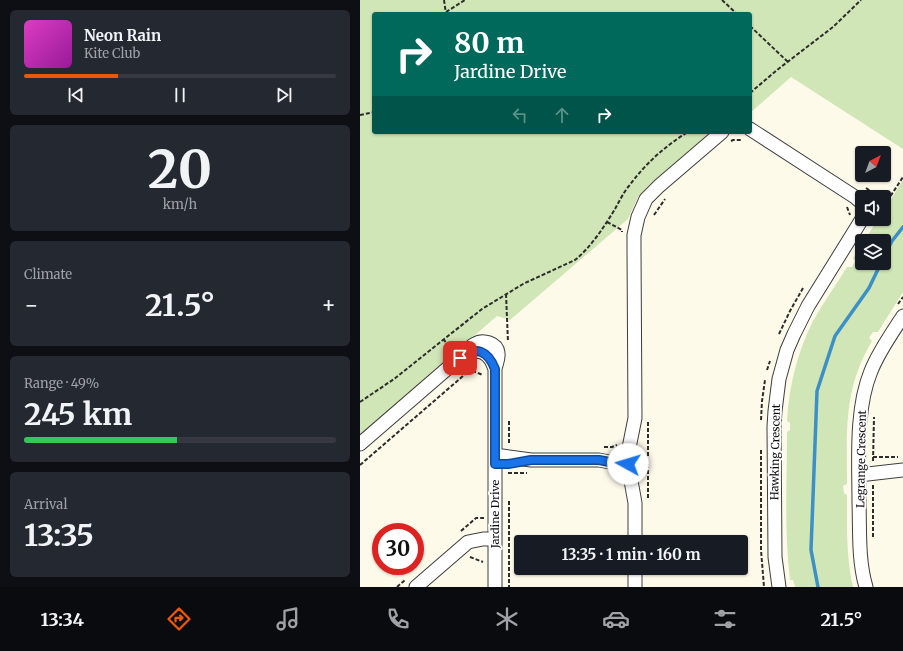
<!DOCTYPE html>
<html lang="en">
<head>
<meta charset="utf-8">
<style>
  body { margin:0; font-family:Merriweather,serif; background:#242831; color:#f1f3f6; height:100vh; display:flex; flex-direction:column; font-size:15px; white-space:nowrap }
  * { box-sizing:border-box; margin:0 }
  p { font-size:13px; color:#9ea1a6 }
  .icon { flex:none; width:22px; height:22px; fill:none; stroke:currentColor; stroke-width:2; stroke-linecap:round; stroke-linejoin:round }
  .map { position:relative; flex:1; overflow:hidden }
  .side { display:flex; flex-direction:column; gap:10px; padding:10px; background:#0d0f14; width:360px }
  .side>* { flex:none }
  .hud { position:absolute; left:12px; top:12px; width:380px; height:122px; border-radius:4px; box-shadow:0 1px 3px #0004; background:#00695c; color:#fff; overflow:hidden }
  .needle { width:26px; rotate:41deg }
  .tools { position:absolute; left:495px; top:146px; display:grid; gap:8px }
  .tools a { display:grid; place-items:center; width:36px; height:36px; border-radius:4px; background:#171b24; box-shadow:0 1px 3px #0004; font-size:20px }
  .speed { position:absolute; left:12px; top:523px; display:flex; gap:8px; font-size:20px; font-weight:700; text-align:center }
  .speed>* { display:grid; place-content:center; width:52px; height:52px; border-radius:50%; background:#171b24; box-shadow:0 1px 3px #0004; line-height:1 }
  .speed .limit { border:6px solid #d22; background:#fff; color:#111 }
  .pin { position:absolute; display:grid; place-items:center; width:34px; height:34px; color:#fff; margin:-17px; border-radius:8px; box-shadow:0 2px 6px #0006 }
  .me { position:absolute; width:44px; margin:-22px; rotate:276deg; stroke-linejoin:round; filter:drop-shadow(0 0 3px #0008) }
  .turn { display:flex; align-items:center; gap:14px; height:84px; padding:0 16px; font-size:18px }
  .turn .icon { width:52px; height:52px; stroke-width:2.5 }
  .turn b { display:block; font-size:28px; line-height:34px }
  .lanes { display:flex; align-items:center; height:38px; padding:0 16px; background:#0003; justify-content:center; gap:20px; direction:ltr }
  .lanes .off { opacity:.35 }
  .big { font-size:30px; font-weight:700; line-height:1.1 }
  .side .widget { flex:1; display:flex; flex-direction:column; justify-content:center; gap:6px; min-width:0; padding:0 14px; border-radius:6px; background:#242831 }
  .side .dial { align-items:center; gap:0 }
  .dial b { font-size:52px; line-height:1 }
  .song { display:flex; align-items:center; gap:12px }
  .cover { width:48px; height:48px; border-radius:6px; background:linear-gradient(135deg,hsl(310 70% 55%),hsl(300 70% 35%)) }
  .played { height:4px; border-radius:2px; background:linear-gradient(90deg,#ea580c 30%,#363941 30%) }
  .keys { display:flex; justify-content:space-around; direction:ltr }
  .heat { display:flex; justify-content:space-between; align-items:center; font-size:22px; direction:ltr }
  .charge { height:6px; border-radius:3px; background:linear-gradient(90deg,#34c759 49%,#363941 0) }
  .trip { position:absolute; left:154px; top:535px; width:234px; height:40px; border-radius:4px; background:#171b24; box-shadow:0 1px 3px #0004; font-weight:700; line-height:40px; text-align:center }
  .tabs { display:flex; height:64px; justify-content:space-around; align-items:center; background:#090b0e; color:#9ea1a6 }
  .tabs .icon { width:28px; height:28px }
  .tabs .active { color:#ea580c }
  .tabs b { font-size:18px; color:#f1f3f6 }
  main { display:flex; flex:1; min-height:0 }
  .map>svg:first-child { display:block }
</style>
</head>
<body>
<main>
<section class="side">
<div class="widget">
<div class="song"><i class="cover"></i><div><b>Neon Rain</b><p>Kite Club</p></div></div>
<div class="played"></div>
<div class="keys"><svg class="icon" aria-label="previous" viewBox="0 0 24 24"><path d="M18 5L8 12l10 7zM5 5v14"/></svg><svg class="icon" aria-label="pause" viewBox="0 0 24 24"><path d="M8 5v14M16 5v14"/></svg><svg class="icon" aria-label="next" viewBox="0 0 24 24"><path d="M6 5l10 7-10 7zM19 5v14"/></svg></div>
</div>
<div class="widget dial"><b>20</b><p>km/h</p></div>
<div class="widget"><p>Climate</p>
<div class="heat"><a>−</a><b class="big">21.5°</b><a>+</a></div>
</div>
<div class="widget"><p>Range · 49%</p><b class="big">245 km</b><div class="charge"></div></div>
<div class="widget"><p>Arrival</p><b class="big">13:35</b></div>
</section>
<div class="map">
<svg width="543" height="587" viewBox="0 0 543 587">
  <rect width="100%" height="100%" fill="#fefaea"/>
  <!-- green -->
  <path fill="#d0e6b6" d="M0 0H543V149L431 77 390 113V14H14V132H351L287 187 278 197 268 219 150 320 137 316 0 435Z
    M543 180V292L518 332H513L509 338 512 341C483 390 487 430 487 484L483 486 484 493 487 495C487 526 486 557 493 587H435L433 580H430C424 531 427 481 427 432L430 430V423L427 421C429 386 437 353 453 321 463 303 476 285 487 267H492L495 261 493 258 502 244V263H524V241H504L518 219H524V210Z"/>
  <g fill="none" stroke-linecap="round" stroke-linejoin="round">
    <!-- stream -->
    <path stroke="#3c90c6" stroke-width="3.5" d="M524 256 532 241 543 227
      M458 587 451 550 457 391 475 336 509 288 521 263"/>
    <defs>
      <path id="minor" d="M390 129 495 197 502 203
        M103 355C120 347 129 352 135 369
        M0 444 103 355C107 351 110 346 115 344 123 339 137 343 138 353 139 358 136 364 135 369V587
        M135 455 171 460H239L260 464H268L275 461
        M499 475 543 470
        M275 542V503L268 464 269 448 275 418 274 248V235L278 217 286 199 299 186 362 132
        M275 568V587
        M56 587 108 542 123 539H135
        M419 587 415 557 414 427 415 411 419 379 427 350 434 334 448 306 502 219
        M506 587C498 560 500 531 499 503 499 461 495 410 511 371 519 351 532 333 543 316"/>
    </defs>
    <!-- minor casing -->
    <use href="#minor" stroke="#3e3e3e" stroke-width="15"/>
    <!-- path -->
    <path stroke="#2d2d2d" stroke-width="2" stroke-dasharray="4 2" stroke-linecap="butt" d="M84 0 86 14
      M362 0 377 14
      M86 12 105 0
      M390 26 428 62
      M390 93 417 70 473 27 501 0
      M0 115 14 112
      M371 141 373 140H382
      M506 188 519 197
      M524 206 543 177
      M487 207 490 215
      M294 215 305 199
      M247 222 262 230V232
      M146 294 148 342
      M538 304 543 297
      M419 334 430 311 443 288
      M83 339 92 349
      M107 368 110 370 123 375
      M407 370 410 361
      M0 402 34 379 122 309 163 284 215 260C231 247 244 227 255 209 259 202 263 193 269 186 285 164 305 146 328 132
      M401 420 402 401 405 380
      M149 421V444
      M288 422V458
      M244 447H252L257 445
      M401 450V550L404 587
      M513 457H538
      M513 461 514 417
      M288 464V500
      M0 465 110 370
      M148 473H167
      M149 501V587
      M101 531 116 518H124
      M513 537V485
      M110 557 123 562
      M37 587 45 580"/>
    <!-- minor -->
    <use href="#minor" stroke="#fff" stroke-width="13"/>
  </g>
  <g fill="none" stroke-linecap="round" stroke-linejoin="round">
    <defs>
      <path id="route" d="M100 358C116 345 128 351 135 369V464H148L171 460H239L260 464H268"/>
    </defs>
    <!-- route casing -->
    <use href="#route" stroke="#114b97" stroke-width="10"/>
    <!-- route -->
    <use href="#route" stroke="#1a73e8" stroke-width="7"/>
  </g>
  <g text-anchor="middle" dominant-baseline="central" stroke-width="4" stroke-linejoin="round" paint-order="stroke">
    <!-- street labels -->
    <g font-size="11" fill="#0b0b0b" stroke="#fff">
      <text transform="translate(415 452) rotate(-89)">Hawking Crescent</text>
      <text transform="translate(501 459) rotate(-89)">Legrange Crescent</text>
      <text transform="translate(135 514) rotate(-90)">Jardine Drive</text>
    </g>
  </g>
</svg>
<div class="tools">
<a><svg class="needle" viewBox="-14 -14 28 28"><path d="M0-13l5 13h-10z" fill="#e53935"/><path d="M0 13l5-13h-10z" fill="#9ea1a6"/></svg></a>
<a><svg class="icon" aria-label="sound" viewBox="0 0 24 24"><path d="M4 9h4l5-4v14l-5-4H4zM17 9q2 3 0 6"/></svg></a>
<a><svg class="icon" aria-label="layers" viewBox="0 0 24 24"><path d="M12 4l9 5-9 5-9-5zM3 14l9 5 9-5"/></svg></a>
</div>
<div class="speed"><div class="limit">30</div></div>
<div class="pin" style="left:100px;top:358px;background:#d93025"><svg class="icon" aria-label="arrive" viewBox="0 0 24 24"><path d="M6 21V4h12l-3 4 3 4H6"/></svg></div>
<svg class="me" style="left:268px;top:464px" viewBox="-20 -20 40 40"><circle r="19" fill="#fff"/><path d="M0-13L10 11 0 6-10 11z" fill="#1a73e8"/></svg>
<div class="trip">13:35 · 1 min · 160 m</div>
<div class="hud">
<div class="turn"><svg class="icon" aria-label="right" viewBox="0 0 24 24"><path d="M7 20v-9h11M14 6l5 5-5 5"/></svg><div><b>80 m</b>Jardine Drive</div></div>
<div class="lanes"><svg class="icon off" aria-label="left" viewBox="0 0 24 24"><path d="M17 20v-9H6M10 6l-5 5 5 5"/></svg><svg class="icon off" aria-label="ahead" viewBox="0 0 24 24"><path d="M12 20V5M6 11l6-6 6 6"/></svg><svg class="icon" aria-label="right" viewBox="0 0 24 24"><path d="M7 20v-9h11M14 6l5 5-5 5"/></svg></div>
</div>
</div>
</main>
<nav class="tabs">
<b>13:34</b>
<svg class="icon active" aria-label="directions" viewBox="0 0 24 24"><path d="M12 3l9 9-9 9-9-9zM9 14v-3h6M13 9l2 2-2 2"/></svg>
<svg class="icon" aria-label="music" viewBox="0 0 24 24"><path d="M9 18V5l10-2v13"/><circle cx="6" cy="18" r="3"/><circle cx="16" cy="16" r="3"/></svg>
<svg class="icon" aria-label="phone" viewBox="0 0 24 24"><path d="M5 4h4l2 5-3 2q2 4 5 5l2-3 5 2v4C11 20 4 13 5 4z"/></svg>
<svg class="icon" aria-label="climate" viewBox="0 0 24 24"><path d="M12 3v18M4 7l16 10M4 17L20 7"/></svg>
<svg class="icon" aria-label="car" viewBox="0 0 24 24"><path d="M5 17H2v-5l4-1 3-4h7l3 4 3 1v5h-3M9 17h6M6 11h13"/><circle cx="7" cy="17" r="2"/><circle cx="17" cy="17" r="2"/></svg>
<svg class="icon" aria-label="filters" viewBox="0 0 24 24"><path d="M4 7h16M4 17h16"/><circle cx="9" cy="7" r="2"/><circle cx="15" cy="17" r="2"/></svg>
<b>21.5°</b>
</nav>
</body>
</html>
